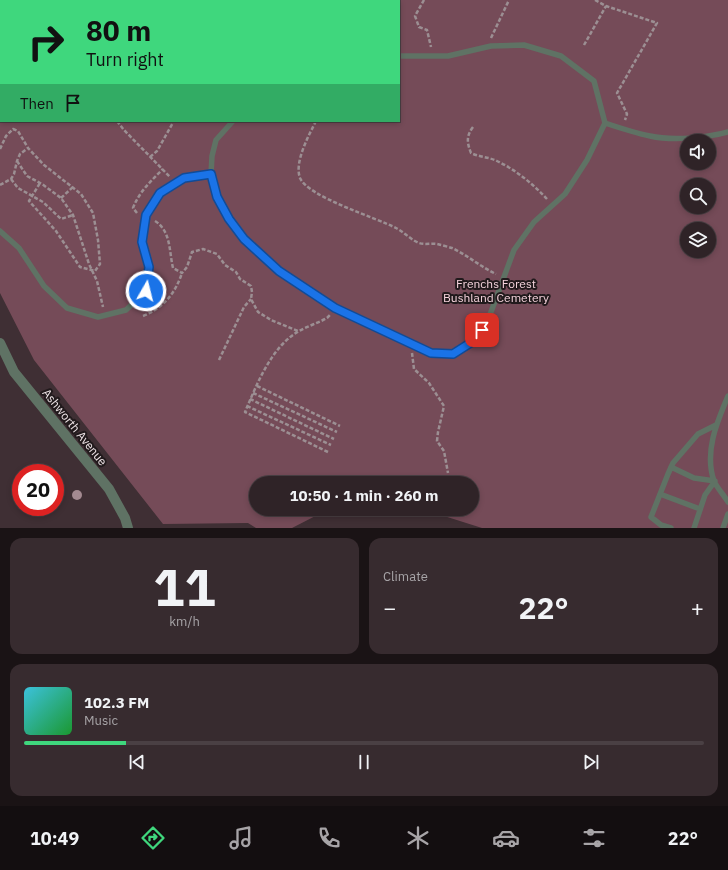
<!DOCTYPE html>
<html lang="en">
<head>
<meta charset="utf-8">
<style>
  body { margin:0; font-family:"IBM Plex Sans",sans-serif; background:#372b2f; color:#f1f3f6; height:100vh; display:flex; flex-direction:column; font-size:15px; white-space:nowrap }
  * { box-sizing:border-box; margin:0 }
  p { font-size:13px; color:#a7a4a7 }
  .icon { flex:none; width:22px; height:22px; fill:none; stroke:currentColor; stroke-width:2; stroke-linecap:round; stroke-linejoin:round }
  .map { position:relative; height:528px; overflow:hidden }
  .side { display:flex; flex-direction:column; gap:10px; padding:10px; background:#1a1315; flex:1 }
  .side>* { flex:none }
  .guide { position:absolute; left:0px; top:0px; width:400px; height:122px; box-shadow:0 2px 6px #0003,0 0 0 1px #4a4044; background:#3fd77d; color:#111; overflow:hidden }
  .controls { position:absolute; left:680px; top:134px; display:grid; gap:8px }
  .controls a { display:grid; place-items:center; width:36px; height:36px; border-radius:50%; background:#2f2327; box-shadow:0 2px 6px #0003,0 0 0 1px #4a4044; font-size:20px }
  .speed { position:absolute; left:12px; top:464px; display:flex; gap:8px; font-size:20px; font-weight:700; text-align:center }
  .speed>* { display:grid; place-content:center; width:52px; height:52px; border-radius:50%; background:#2f2327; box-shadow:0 2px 6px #0003,0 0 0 1px #4a4044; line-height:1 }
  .speed .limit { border:6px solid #d22; background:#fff; color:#111 }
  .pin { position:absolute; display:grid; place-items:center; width:34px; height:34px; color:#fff; margin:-17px; border-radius:8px; box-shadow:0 2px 6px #0006 }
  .me { position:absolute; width:44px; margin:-22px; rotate:8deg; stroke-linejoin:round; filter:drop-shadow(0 0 3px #0008) }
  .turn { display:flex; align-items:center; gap:14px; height:84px; padding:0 20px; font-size:18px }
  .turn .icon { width:52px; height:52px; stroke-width:2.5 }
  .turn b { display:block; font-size:28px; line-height:34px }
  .then { display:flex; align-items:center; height:38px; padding:0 20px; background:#0003; gap:8px; font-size:15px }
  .big { font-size:30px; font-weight:700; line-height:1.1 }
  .side .card { flex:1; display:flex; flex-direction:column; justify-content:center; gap:6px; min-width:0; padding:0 14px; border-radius:12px; background:#372b2f }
  .side .dial { align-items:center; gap:0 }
  .dial b { font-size:52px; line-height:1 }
  .song { display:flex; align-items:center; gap:12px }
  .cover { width:48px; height:48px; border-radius:6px; background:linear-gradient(135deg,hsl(190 70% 55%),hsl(130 70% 35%)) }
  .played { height:4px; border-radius:2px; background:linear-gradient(90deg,#3fd77d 15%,#4a4044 15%) }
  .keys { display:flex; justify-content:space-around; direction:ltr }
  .heat { display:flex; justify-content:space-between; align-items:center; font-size:22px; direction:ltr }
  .side .tiles { flex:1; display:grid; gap:10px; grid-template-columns:1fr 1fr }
  .card:last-child { grid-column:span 2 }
  .trip { position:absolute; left:249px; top:476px; width:230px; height:40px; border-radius:20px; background:#2f2327; box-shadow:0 2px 6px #0003,0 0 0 1px #4a4044; font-weight:700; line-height:40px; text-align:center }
  .dock { display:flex; height:64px; justify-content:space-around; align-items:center; background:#130e10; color:#a7a4a7 }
  .dock .icon { width:28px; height:28px }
  .dock .active { color:#3fd77d }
  .dock b { font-size:18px; color:#f1f3f6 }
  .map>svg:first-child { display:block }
</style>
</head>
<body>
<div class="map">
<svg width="728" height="528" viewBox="0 0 728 528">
  <rect width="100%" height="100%" fill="#3f2f34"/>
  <!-- green -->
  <path fill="#754b58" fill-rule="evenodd" d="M0 0 266 1H1V121H399V1H343L344 0H728V528H482L422 509H472V483H256V509H329L292 528H256L248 523 163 524 34 360 0 293ZM687 141H709V163H687ZM687 185H709V207H687ZM687 229H709V251H687Z"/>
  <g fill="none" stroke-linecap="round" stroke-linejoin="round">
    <!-- path -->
    <path stroke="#9c8f93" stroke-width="2.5" stroke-dasharray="4 2" stroke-linecap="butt" d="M424 0 415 16 419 27 427 30 431 47
      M595 0 606 6 657 23 617 93 627 114 625 120
      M172 1 174 0
      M195 1 196 0
      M200 1V0
      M491 38 509 0
      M584 45 606 6
      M117 121 124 130 170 177
      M316 121C309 135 294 162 300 178 308 197 377 218 396 228 404 232 411 240 419 243 425 245 431 243 437 244 442 245 448 247 452 248 467 255 481 267 496 274
      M473 127C466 136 467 143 471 153 479 157 489 157 497 161 516 170 533 184 547 199
      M0 149 6 136 13 129 18 131 28 148 44 165 81 194 93 213 98 240 100 264 95 271 80 267 56 231 29 201 40 183
      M150 157 157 151 174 121
      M17 161 27 176 42 184 61 198 73 215 89 264 97 281 103 307
      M11 179 18 188 43 202 61 219 73 215
      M0 185 11 179 14 174 17 161 20 154 28 148
      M61 198 73 187
      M137 213 133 208C139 192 151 181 163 169
      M155 221C171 231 169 251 173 268L182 273 187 267 192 252 203 249 217 254 225 265 236 272 240 279 251 286 252 292 251 299 258 312 271 320 298 331
      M143 316C163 308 175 294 182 273
      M412 353 414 369 429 383 444 406 438 432 437 441 444 451 448 473
      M219 360 244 307 251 299
      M257 386 340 426
      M253 393 337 432
      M250 399 334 439
      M247 406 331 445
      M328 452 245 412C257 384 271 347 299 331 308 326 318 323 327 318L330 315"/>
    <!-- service -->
    <path stroke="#5f7264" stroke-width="5.5" d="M215 1V0
      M233 121 216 140 212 156 211 174 217 197 229 219 244 239 279 271 335 308 431 353 453 354 475 340 488 320 514 250 534 222 565 194 587 160 605 123 594 81 561 56 524 45 491 46 448 56H399
      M605 123C620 128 635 133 650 136 672 141 707 138 728 132
      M0 231 19 248 44 286 67 308 98 317 126 310 146 291 149 267 142 241 146 215 160 193 184 178 211 174
      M728 396C717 422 704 452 714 481 717 488 724 495 728 502
      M671 467 694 478 715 481 705 495 694 528
      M660 494 700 509
      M671 528 661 525 651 517 668 474 673 463 698 434 716 425
      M723 528 728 514"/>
    <!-- minor -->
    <path stroke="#5f7264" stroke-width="10" d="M0 343 14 372 109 489 125 518 128 528"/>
  </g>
  <!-- trees -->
  <circle fill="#a48a91" cx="77" cy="495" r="5"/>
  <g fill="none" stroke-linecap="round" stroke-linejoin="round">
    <defs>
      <path id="route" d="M146 291 149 267 142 242 146 215 160 193 184 178 211 174 217 197 229 219 244 239 279 271 335 308 431 353 453 354 475 340 482 330"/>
    </defs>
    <!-- route casing -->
    <use href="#route" stroke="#114b97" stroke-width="10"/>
    <!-- route -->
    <use href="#route" stroke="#1a73e8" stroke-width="7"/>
  </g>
  <g text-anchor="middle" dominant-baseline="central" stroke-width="4" stroke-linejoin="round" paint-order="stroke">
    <!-- park labels -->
    <g font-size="12" fill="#f6d4dd" stroke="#211a1c">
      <text x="496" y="283">Frenchs Forest<tspan x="496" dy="14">Bushland Cemetery</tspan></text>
    </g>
    <!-- street labels -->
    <g font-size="12" fill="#f1e7ea" stroke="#211a1c">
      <text transform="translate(75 427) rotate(51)">Ashworth Avenue</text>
    </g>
  </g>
</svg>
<div class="controls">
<a><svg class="icon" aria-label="sound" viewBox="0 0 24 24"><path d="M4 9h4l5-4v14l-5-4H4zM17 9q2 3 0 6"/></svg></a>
<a><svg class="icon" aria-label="search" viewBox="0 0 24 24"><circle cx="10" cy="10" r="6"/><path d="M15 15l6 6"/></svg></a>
<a><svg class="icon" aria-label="layers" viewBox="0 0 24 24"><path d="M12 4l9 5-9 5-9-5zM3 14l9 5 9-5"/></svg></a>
</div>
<div class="speed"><div class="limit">20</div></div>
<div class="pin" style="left:482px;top:330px;background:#d93025"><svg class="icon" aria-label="arrive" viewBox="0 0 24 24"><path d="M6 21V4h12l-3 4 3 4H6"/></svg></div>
<svg class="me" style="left:146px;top:291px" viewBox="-20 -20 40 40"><circle r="17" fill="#1a73e8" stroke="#fff" stroke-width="3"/><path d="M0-11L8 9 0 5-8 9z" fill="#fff"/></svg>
<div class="trip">10:50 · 1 min · 260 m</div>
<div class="guide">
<div class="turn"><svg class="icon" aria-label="right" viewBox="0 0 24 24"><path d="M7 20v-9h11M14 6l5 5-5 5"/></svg><div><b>80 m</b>Turn right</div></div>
<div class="then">Then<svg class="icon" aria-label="arrive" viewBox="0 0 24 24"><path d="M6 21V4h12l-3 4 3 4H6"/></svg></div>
</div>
</div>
<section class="side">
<div class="tiles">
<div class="card dial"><b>11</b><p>km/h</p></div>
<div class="card"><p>Climate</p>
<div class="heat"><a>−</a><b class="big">22°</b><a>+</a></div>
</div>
<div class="card">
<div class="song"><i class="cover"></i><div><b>102.3 FM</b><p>Music</p></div></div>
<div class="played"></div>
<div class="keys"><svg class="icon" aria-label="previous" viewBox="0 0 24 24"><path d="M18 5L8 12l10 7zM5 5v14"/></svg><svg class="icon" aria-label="pause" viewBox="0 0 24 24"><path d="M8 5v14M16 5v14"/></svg><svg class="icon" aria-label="next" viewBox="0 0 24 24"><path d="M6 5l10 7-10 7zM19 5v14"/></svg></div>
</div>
</div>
</section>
<nav class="dock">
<b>10:49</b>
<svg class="icon active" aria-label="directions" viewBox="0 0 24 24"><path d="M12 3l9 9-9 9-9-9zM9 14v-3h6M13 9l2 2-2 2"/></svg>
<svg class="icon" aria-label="music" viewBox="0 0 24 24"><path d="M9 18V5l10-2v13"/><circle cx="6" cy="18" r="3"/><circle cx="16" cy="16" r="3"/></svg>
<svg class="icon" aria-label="phone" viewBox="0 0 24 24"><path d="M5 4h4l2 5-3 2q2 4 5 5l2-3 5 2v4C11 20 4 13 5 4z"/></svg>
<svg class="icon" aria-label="climate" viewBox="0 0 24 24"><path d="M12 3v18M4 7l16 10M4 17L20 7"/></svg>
<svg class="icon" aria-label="car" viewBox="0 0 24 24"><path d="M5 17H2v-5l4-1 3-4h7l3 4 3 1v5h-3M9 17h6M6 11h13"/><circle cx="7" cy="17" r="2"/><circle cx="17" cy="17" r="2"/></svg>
<svg class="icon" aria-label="filters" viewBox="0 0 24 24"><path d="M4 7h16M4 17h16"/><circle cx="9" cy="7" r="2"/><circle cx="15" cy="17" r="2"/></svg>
<b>22°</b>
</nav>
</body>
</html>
